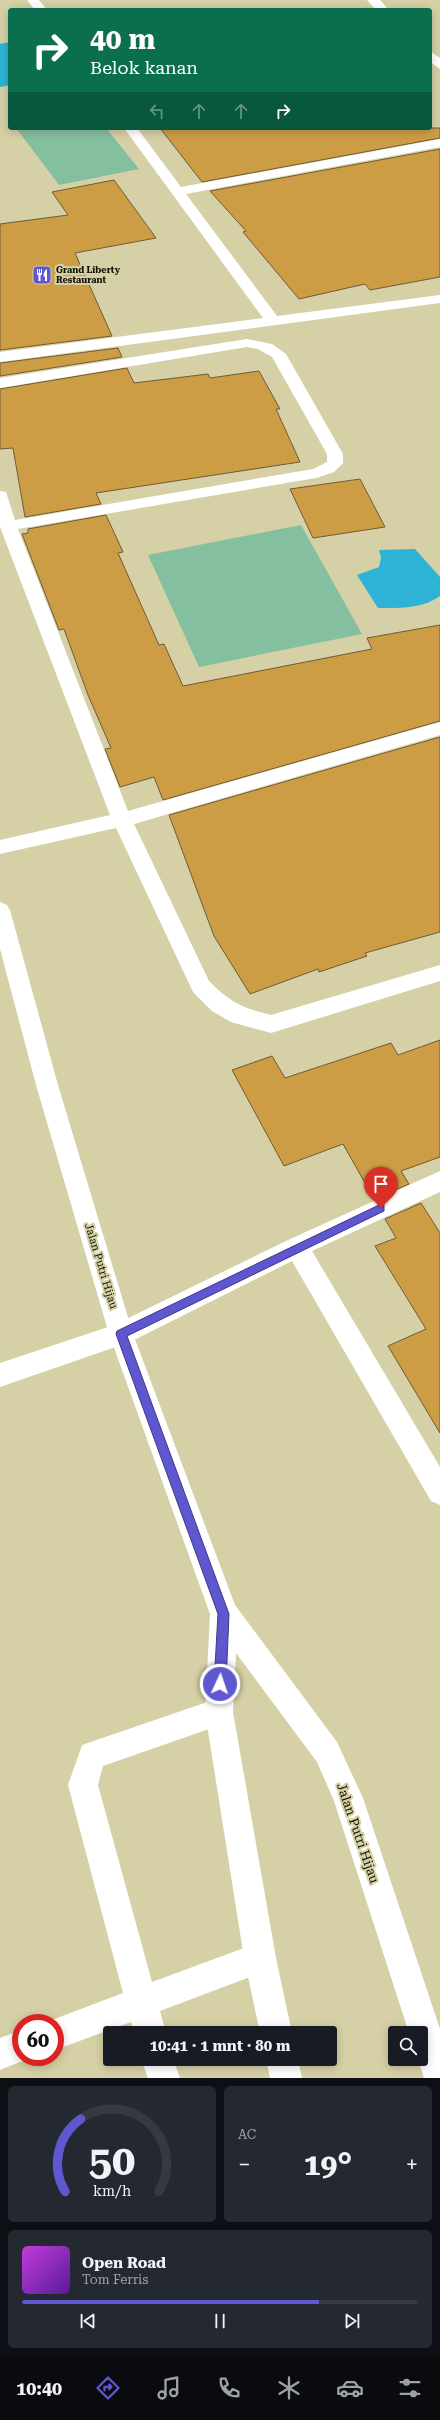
<!DOCTYPE html>
<html lang="id">
<head>
<meta charset="utf-8">
<style>
  body { margin:0; font-family:"Roboto Serif",serif; background:#242831; color:#f1f3f6; height:100vh; display:flex; flex-direction:column; font-size:15px; white-space:nowrap }
  * { box-sizing:border-box; margin:0 }
  p { font-size:13px; color:#9ea1a6 }
  .icon { flex:none; width:22px; height:22px; fill:none; stroke:currentColor; stroke-width:2; stroke-linecap:round; stroke-linejoin:round }
  .map { position:relative; height:2078px; overflow:hidden }
  .panel { display:flex; flex-direction:column; gap:8px; padding:8px; background:#0d0f14; flex:1 }
  .panel>* { flex:none }
  .guide { position:absolute; left:8px; top:8px; width:424px; height:122px; border-radius:4px; box-shadow:0 2px 10px #0003; background:#0b6e4f; color:#fff; overflow:hidden }
  .buttons { position:absolute; left:388px; top:2026px; display:grid; gap:8px }
  .buttons a { display:grid; place-items:center; width:40px; height:40px; border-radius:4px; background:#171b24; box-shadow:0 2px 10px #0003; font-size:20px }
  .speed { position:absolute; left:12px; top:2014px; display:flex; gap:8px; font-size:20px; font-weight:700; text-align:center }
  .speed>* { display:grid; place-content:center; width:52px; height:52px; border-radius:50%; background:#171b24; box-shadow:0 2px 10px #0003; line-height:1 }
  .speed .limit { border:6px solid #d22; background:#fff; color:#111 }
  .pin { position:absolute; display:grid; place-items:center; width:34px; height:34px; color:#fff; margin:-41px -17px; border-radius:50% 50% 50% 0; rotate:-45deg; box-shadow:0 0 4px #0007 }
  .pin .icon { rotate:45deg }
  .me { position:absolute; width:44px; margin:-22px; rotate:3deg; stroke-linejoin:round; filter:drop-shadow(0 0 3px #0008) }
  .turn { display:flex; align-items:center; gap:14px; height:84px; padding:0 16px; font-size:18px }
  .turn .icon { width:52px; height:52px; stroke-width:2.5 }
  .turn b { display:block; font-size:28px; line-height:34px }
  .lanes { display:flex; align-items:center; height:38px; padding:0 16px; background:#0003; justify-content:center; gap:20px; direction:ltr }
  .lanes .off { opacity:.35 }
  .big { font-size:30px; font-weight:700; line-height:1.1 }
  .panel .widget { flex:1; display:flex; flex-direction:column; justify-content:center; gap:6px; min-width:0; padding:0 14px; border-radius:6px; background:#242831 }
  .panel .dial { align-items:center; gap:0 }
  .dial svg { height:104px; overflow:visible; fill:none; stroke:#363941; stroke-width:7; stroke-linecap:round; text-anchor:middle }
  .dial text { fill:#f1f3f6; stroke:none }
  .song { display:flex; align-items:center; gap:12px }
  .cover { width:48px; height:48px; border-radius:6px; background:linear-gradient(135deg,hsl(290 70% 55%),hsl(270 70% 35%)) }
  .played { height:4px; border-radius:2px; background:linear-gradient(90deg,#5f57d0 75%,#363941 75%) }
  .keys { display:flex; justify-content:space-around; direction:ltr }
  .heat { display:flex; justify-content:space-between; align-items:center; font-size:22px; direction:ltr }
  .panel .tiles { flex:1; display:grid; gap:8px; grid-template-columns:1fr 1fr }
  .widget:last-child { grid-column:span 2 }
  .trip { position:absolute; left:103px; top:2026px; width:234px; height:40px; border-radius:4px; background:#171b24; box-shadow:0 2px 10px #0003; font-weight:700; line-height:40px; text-align:center }
  .tab-bar { display:flex; height:64px; justify-content:space-around; align-items:center; background:#090b0e; color:#9ea1a6 }
  .tab-bar .icon { width:28px; height:28px }
  .tab-bar .current { color:#5f57d0 }
  .tab-bar b { font-size:18px; color:#f1f3f6 }
  .map>svg:first-child { display:block }
</style>
</head>
<body>
<div class="map">
<svg width="440" height="2078" viewBox="0 0 440 2078">
  <rect width="100%" height="100%" fill="#d5d0a5"/>
  <!-- green -->
  <path fill="#84bfa0" d="M16 128H106L139 169 59 185Z
    M301 525 362 634 199 667 148 555Z"/>
  <!-- water -->
  <path fill="#2eb2d6" d="M10 42V85L0 87V44Z
    M415 549 440 577V596C422 609 399 608 378 608L357 575 379 567 381 558 379 550Z"/>
  <!-- building -->
  <path fill="#cc9d44" stroke="#6f5b38" d="M160 128H440V138L202 182Z
    M440 149V277L370 290 365 284 299 299 243 232 246 231 210 191Z
    M114 180 156 238 75 253 112 336 0 350V224L68 215 52 192Z
    M118 348 122 357 0 376V363Z
    M127 368 134 383 208 374 210 378 259 371 280 409H276L300 462 96 493 101 504 25 517 13 448 0 449V389Z
    M360 479 385 527 313 538 290 489Z
    M106 515 123 552 118 553 159 645 164 644 183 686 372 649 367 638 440 625V721L163 800 154 777 120 787 105 749 111 748 88 695 64 629 59 630 22 534 28 533V529Z
    M440 737V932L365 953 367 956 319 972 318 969 250 994 214 936 169 815Z
    M440 1040V1157L401 1171 409 1184 374 1199 343 1144 284 1166 232 1070 272 1056 285 1078 391 1043 398 1055Z
    M421 1203 440 1233V1433L388 1346 426 1329 375 1246 396 1238 385 1219Z"/>
  <g fill="none" stroke-linecap="round" stroke-linejoin="round">
    <!-- minor -->
    <path fill="#fff" fill-rule="evenodd" d="M27 0H39L47 10H35Z
      M367 0H380L389 10H376Z
      M430 51 440 58V69L430 62Z
      M124 128H137L181 187 440 139V147L186 194 277 316 440 295V303L0 362V352L263 318Z
      M247 339 272 344 286 354 343 454V463L334 472 316 478 18 529 128 811 440 722V735L134 824 209 981C230 1002 242 1008 271 1015L440 965V981L271 1033 231 1022 212 1011 193 992 116 828 0 854V840L110 815 0 527V491L6 492 15 520 313 469 327 462V454L272 357 258 349 247 347 0 388V378Z
      M440 1171V1192L312 1251 440 1467V1505L431 1501 292 1261 130 1342 0 1387V1363L114 1325 288 1240Z
      M219 1698 229 1702 233 1712 229 1722 103 1766 98 1785 152 1982 260 1942 271 1947 276 1958 271 1969 160 2011 166 2033H134L131 2022 55 2050V2023H44L123 1993 68 1785 82 1745Z
      M21 2030V2057H32L0 2070V2038Z
      M141 2059H173L180 2078H148Z"/>
    <!-- major -->
    <path fill="#fff" fill-rule="evenodd" d="M0 902 7 905 10 910 58 1085 133 1334 235 1605 337 1742 363 1798 440 2029V2078H424L418 2059H421V2033H409L334 1801 317 1762 236 1653 233 1712 276 1958 292 2033H260L244 1958 205 1712 210 1614 109 1334 36 1085 0 949Z
      M266 2059H298L302 2078H270Z"/>
  </g>
  <!-- route -->
  <path fill="#5f57d0" stroke="#3e3987" d="M381 1204 384 1205V1211L127 1336 229 1614 226 1684 224 1688 220 1690 216 1688 214 1684 218 1614 116 1334 117 1331Z"/>
  <!-- icons -->
  <defs>
    <symbol id="restaurant-square" viewBox="-11 -11 22 22"><rect x="-9" y="-9" width="18" height="18" rx="4" fill="#5f57d0" stroke="#d5d0a5"/><path d="M-5-6h1v4h1v-4h1v4h1v-4h1v5L-1.5 .5V6h-2V.5L-5-1ZM5-6V6H3V1.5H1.5Q1.5-4 5-6Z" fill="#fff"/></symbol>
  </defs>
  <g fill-rule="evenodd">
    <use href="#restaurant-square" x="31" y="264" width="22" height="22"/>
  </g>
  <g text-anchor="middle" dominant-baseline="central" stroke-width="4" stroke-linejoin="round" paint-order="stroke">
    <!-- far-poi labels -->
    <g font-size="9" font-weight="bold" fill="#161405" stroke="#d5d0a5" text-anchor="start">
      <text x="56" y="270">Grand Liberty<tspan x="56" dy="10">Restaurant</tspan></text>
    </g>
    <!-- street labels -->
    <g font-size="11" fill="#161405" stroke="#d5d0a5">
      <text transform="translate(101 1266) rotate(73)">Jalan Putri Hijau</text>
    </g>
    <!-- near-street labels -->
    <g font-size="13" fill="#161405" stroke="#d5d0a5">
      <text transform="translate(358 1833) rotate(71)">Jalan Putri Hijau</text>
    </g>
  </g>
</svg>
<div class="buttons">
<a><svg class="icon" aria-label="search" viewBox="0 0 24 24"><circle cx="10" cy="10" r="6"/><path d="M15 15l6 6"/></svg></a>
</div>
<div class="speed"><div class="limit">60</div></div>
<div class="pin" style="left:381px;top:1208px;background:#d93025"><svg class="icon" aria-label="arrive" viewBox="0 0 24 24"><path d="M6 21V4h12l-3 4 3 4H6"/></svg></div>
<svg class="me" style="left:220px;top:1684px" viewBox="-20 -20 40 40"><circle r="17" fill="#5f57d0" stroke="#fff" stroke-width="3"/><path d="M0-11L8 9 0 5-8 9z" fill="#fff"/></svg>
<div class="trip">10:41 · 1 mnt · 80 m</div>
<div class="guide">
<div class="turn"><svg class="icon" aria-label="right" viewBox="0 0 24 24"><path d="M7 20v-9h11M14 6l5 5-5 5"/></svg><div><b>40 m</b>Belok kanan</div></div>
<div class="lanes"><svg class="icon off" aria-label="left" viewBox="0 0 24 24"><path d="M17 20v-9H6M10 6l-5 5 5 5"/></svg><svg class="icon off" aria-label="ahead" viewBox="0 0 24 24"><path d="M12 20V5M6 11l6-6 6 6"/></svg><svg class="icon off" aria-label="ahead" viewBox="0 0 24 24"><path d="M12 20V5M6 11l6-6 6 6"/></svg><svg class="icon" aria-label="right" viewBox="0 0 24 24"><path d="M7 20v-9h11M14 6l5 5-5 5"/></svg></div>
</div>
</div>
<section class="panel">
<div class="tiles">
<div class="widget dial"><svg viewBox="0 0 100 80">
<path d="M14 69A42 42 0 1 1 86 69"/>
<path d="M14 69A42 42 0 0 1 26 13" stroke="#5f57d0"/>
<text x="50" y="56" font-size="32" font-weight="700">50</text>
<text x="50" y="72" font-size="11">km/h</text>
</svg></div>
<div class="widget"><p>AC</p>
<div class="heat"><a>−</a><b class="big">19°</b><a>+</a></div>
</div>
<div class="widget">
<div class="song"><i class="cover"></i><div><b>Open Road</b><p>Tom Ferris</p></div></div>
<div class="played"></div>
<div class="keys"><svg class="icon" aria-label="previous" viewBox="0 0 24 24"><path d="M18 5L8 12l10 7zM5 5v14"/></svg><svg class="icon" aria-label="pause" viewBox="0 0 24 24"><path d="M8 5v14M16 5v14"/></svg><svg class="icon" aria-label="next" viewBox="0 0 24 24"><path d="M6 5l10 7-10 7zM19 5v14"/></svg></div>
</div>
</div>
</section>
<nav class="tab-bar">
<b>10:40</b>
<svg class="icon current" aria-label="directions" viewBox="0 0 24 24"><path d="M12 3l9 9-9 9-9-9zM9 14v-3h6M13 9l2 2-2 2"/></svg>
<svg class="icon" aria-label="music" viewBox="0 0 24 24"><path d="M9 18V5l10-2v13"/><circle cx="6" cy="18" r="3"/><circle cx="16" cy="16" r="3"/></svg>
<svg class="icon" aria-label="phone" viewBox="0 0 24 24"><path d="M5 4h4l2 5-3 2q2 4 5 5l2-3 5 2v4C11 20 4 13 5 4z"/></svg>
<svg class="icon" aria-label="climate" viewBox="0 0 24 24"><path d="M12 3v18M4 7l16 10M4 17L20 7"/></svg>
<svg class="icon" aria-label="car" viewBox="0 0 24 24"><path d="M5 17H2v-5l4-1 3-4h7l3 4 3 1v5h-3M9 17h6M6 11h13"/><circle cx="7" cy="17" r="2"/><circle cx="17" cy="17" r="2"/></svg>
<svg class="icon" aria-label="filters" viewBox="0 0 24 24"><path d="M4 7h16M4 17h16"/><circle cx="9" cy="7" r="2"/><circle cx="15" cy="17" r="2"/></svg>
</nav>
</body>
</html>
